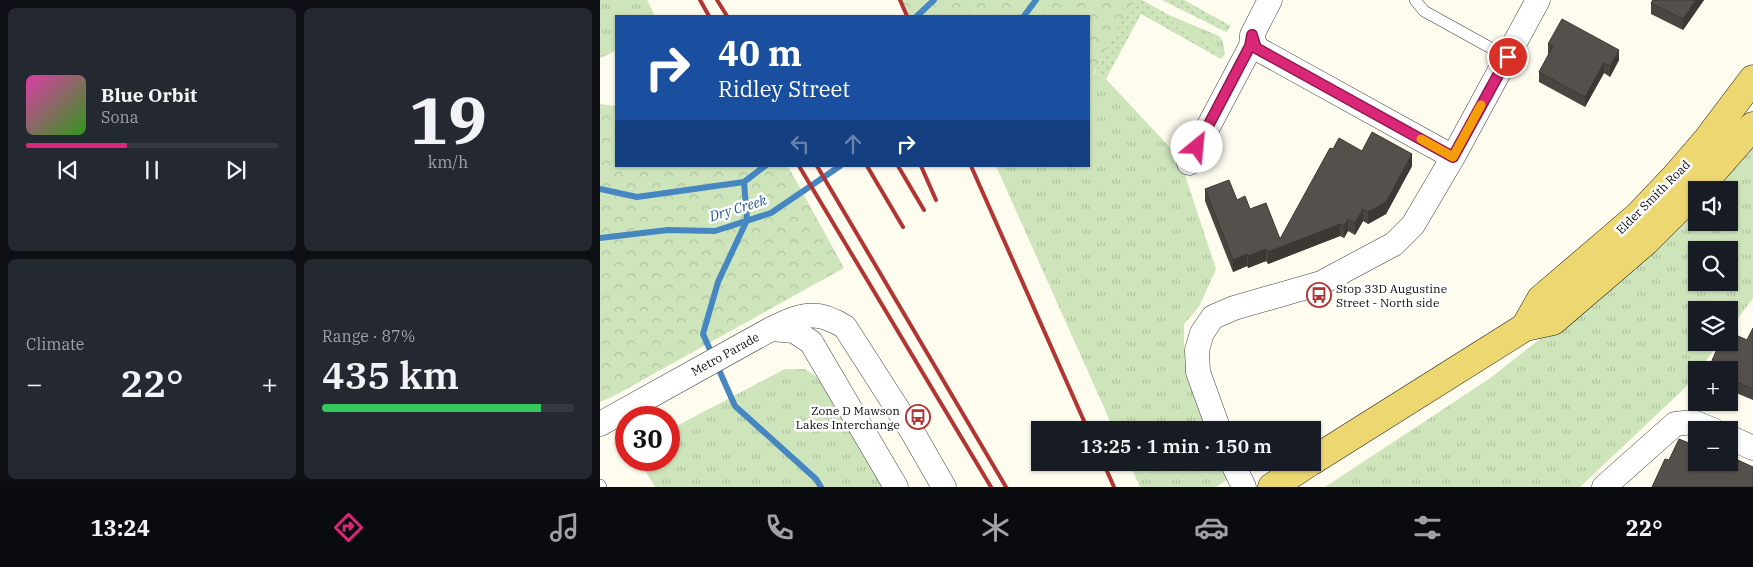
<!DOCTYPE html>
<html lang="en">
<head>
<meta charset="utf-8">
<style>
  body { margin:0; font-family:"IBM Plex Serif",serif; background:#242831; color:#f1f3f6; height:100vh; display:flex; flex-direction:column; font-size:19px; white-space:nowrap }
  * { box-sizing:border-box; margin:0 }
  p { font-size:16px; color:#9ea1a6 }
  .icon { flex:none; width:28px; height:28px; fill:none; stroke:currentColor; stroke-width:2; stroke-linecap:round; stroke-linejoin:round }
  .map { position:relative; flex:1; overflow:hidden }
  .drawer { display:flex; flex-direction:column; gap:8px; padding:8px; background:#0d0f14; width:600px }
  .drawer>* { flex:none }
  .hud { position:absolute; left:15px; top:15px; width:475px; height:152px; border-radius:0px; box-shadow:0 1px 4px #0004; background:#1a4fa0; color:#fff; overflow:hidden }
  .controls { position:absolute; left:1088px; top:181px; display:grid; gap:10px }
  .controls a { display:grid; place-items:center; width:50px; height:50px; border-radius:0px; background:#171b24; box-shadow:0 1px 4px #0004; font-size:25px }
  .speed { position:absolute; left:15px; top:406px; display:flex; gap:10px; font-size:25px; font-weight:700; text-align:center }
  .speed>* { display:grid; place-content:center; width:65px; height:65px; border-radius:50%; background:#171b24; box-shadow:0 1px 4px #0004; line-height:1 }
  .speed .limit { border:8px solid #d22; background:#fff; color:#111 }
  .pin { position:absolute; display:grid; place-items:center; width:42px; height:42px; color:#fff; margin:-21px; border:2px solid #fff; border-radius:50%; box-shadow:0 1px 5px #0007 }
  .me { position:absolute; width:55px; margin:-28px; rotate:28deg; stroke-linejoin:round; filter:drop-shadow(0 0 4px #0008) }
  .turn { display:flex; align-items:center; gap:18px; height:105px; padding:0 20px; font-size:22px }
  .turn .icon { width:65px; height:65px; stroke-width:2.5 }
  .turn b { display:block; font-size:35px; line-height:42px }
  .lanes { display:flex; align-items:center; height:48px; padding:0 20px; background:#0003; justify-content:center; gap:25px; direction:ltr }
  .lanes .off { opacity:.35 }
  .big { font-size:38px; font-weight:600; line-height:1.1 }
  .drawer .widget { flex:1; display:flex; flex-direction:column; justify-content:center; gap:8px; min-width:0; padding:0 18px; border-radius:8px; background:#242831 }
  .drawer .dial { align-items:center; gap:0 }
  .dial b { font-size:65px; line-height:1 }
  .song { display:flex; align-items:center; gap:15px }
  .cover { width:60px; height:60px; border-radius:8px; background:linear-gradient(135deg,hsl(320 70% 55%),hsl(110 70% 35%)) }
  .played { height:5px; border-radius:2px; background:linear-gradient(90deg,#db2777 40%,#363941 40%) }
  .keys { display:flex; justify-content:space-around; direction:ltr }
  .heat { display:flex; justify-content:space-between; align-items:center; font-size:28px; direction:ltr }
  .charge { height:8px; border-radius:4px; background:linear-gradient(90deg,#34c759 87%,#363941 0) }
  .drawer .tiles { flex:1; display:grid; gap:8px; grid-template-columns:repeat(2,1fr) }
  .trip { position:absolute; left:431px; top:421px; width:290px; height:50px; border-radius:0px; background:#171b24; box-shadow:0 1px 4px #0004; font-weight:600; line-height:50px; text-align:center }
  .tabs { display:flex; height:80px; justify-content:space-around; align-items:center; background:#090b0e; color:#9ea1a6 }
  .tabs .icon { width:35px; height:35px }
  .tabs .selected { color:#db2777 }
  .tabs b { font-size:22px; color:#f1f3f6 }
  main { display:flex; flex:1; min-height:0 }
  .map>svg:first-child { display:block }
</style>
</head>
<body>
<main>
<section class="drawer">
<div class="tiles">
<div class="widget">
<div class="song"><i class="cover"></i><div><b>Blue Orbit</b><p>Sona</p></div></div>
<div class="played"></div>
<div class="keys"><svg class="icon" aria-label="previous" viewBox="0 0 24 24"><path d="M18 5L8 12l10 7zM5 5v14"/></svg><svg class="icon" aria-label="pause" viewBox="0 0 24 24"><path d="M8 5v14M16 5v14"/></svg><svg class="icon" aria-label="next" viewBox="0 0 24 24"><path d="M6 5l10 7-10 7zM19 5v14"/></svg></div>
</div>
<div class="widget dial"><b>19</b><p>km/h</p></div>
<div class="widget"><p>Climate</p>
<div class="heat"><a>−</a><b class="big">22°</b><a>+</a></div>
</div>
<div class="widget"><p>Range · 87%</p><b class="big">435 km</b><div class="charge"></div></div>
</div>
</section>
<div class="map">
<svg width="1153" height="487" viewBox="0 0 1153 487">
  <defs>
    <pattern id="grass-tufts" width="24" height="20" patternUnits="userSpaceOnUse" patternTransform="scale(1.25)"><rect width="24" height="20" fill="#cee5bc"/><path d="M3 7l-1-3M5 7V3M7 7l1-3M15 17l-1-3M17 17v-4M19 17l1-3" fill="none" stroke="#b0c3a0"/></pattern>
    <pattern id="park-crowns" width="20" height="18" patternUnits="userSpaceOnUse" patternTransform="scale(1.25)"><rect width="20" height="18" fill="#cee5bc"/><path d="M2 6a3 3 0 1 1 6 0M12 15a3 3 0 1 1 6 0" fill="none" stroke="#b0c3a0"/></pattern>
    <pattern id="garden-dots" width="8" height="8" patternUnits="userSpaceOnUse" patternTransform="scale(1.25)"><rect width="8" height="8" fill="#cee5bc"/><path d="M2 2h.1M6 6h.1" fill="none" stroke="#b0c3a0" stroke-width="1.8" stroke-linecap="round"/></pattern>
  </defs>
  <rect width="100%" height="100%" fill="#fefcef"/>
  <!-- grass -->
  <path fill="url(#grass-tufts)" fill-rule="evenodd" d="M0 0H47L55 16H16V51L0 58Z
    M569 15 619 36 623 42 625 54 574 25Z
    M495 72 506 79 579 157 616 269 599 307 584 324V346L611 430H514L396 166H489V77Z
    M1153 140V298L1129 330V310H1096V342L1119 343 1099 370H1096L1086 387 980 487H725L889 379 1029 269 1096 205V222H1129V190H1110ZM1096 250H1129V282H1096Z
    M185 369H205L218 378 282 487H55L39 460H69V430Z
    M529 463H621L627 480 616 487H540Z"/>
  <!-- park -->
  <path fill="url(#park-crowns)" d="M300 0H535L495 71 489 77V16H307Z
    M0 104 16 106V166H188L244 268 12 397 0 402Z"/>
  <!-- garden -->
  <path fill="url(#garden-dots)" d="M535 0H542L569 15 574 25 625 54 621 59 541 14 506 79 495 72 521 21Z
    M562 0H584L631 26 626 32Z"/>
  <g fill="none" stroke-linecap="round" stroke-linejoin="round">
    <!-- stream -->
    <path stroke="#4687c1" stroke-width="6" d="M317 16 334 0
      M424 16 436 0
      M144 182 147 220 118 282 103 334 135 406 216 479 221 487
      M0 189 37 197 144 182 165 166
      M0 238 68 230 115 231 171 213 240 166"/>
    <defs>
      <path id="lane" d="M815 0 824 11 907 57
        M0 485 1 487"/>
      <path id="street" d="M652 35 656 48 853 157
        M589 163 651 46 652 35 670 0
        M171 329 194 331 211 342 296 487
        M0 424 171 329C200 315 216 308 245 327L313 433 344 487
        M619 430 598 372 597 350 602 333 613 317 634 308 721 283 794 244 813 225 853 157 938 0
        M1129 437 1153 448
        M632 462 644 487
        M1004 487 1075 424 1093 422 1113 430"/>
      <path id="primary" d="M1097 190 1153 126
        M925 327 941 299 1038 216 1076 176 1107 140 1153 79
        M712 461 925 327 953 321 1045 242 1096 191
        M672 487 710 462"/>
    </defs>
    <!-- lane casing -->
    <use href="#lane" stroke="#404040" stroke-width="12"/>
    <!-- street casing -->
    <use href="#street" stroke="#404040" stroke-width="25"/>
    <!-- primary casing -->
    <use href="#primary" stroke="#1e1e1e" stroke-width="29"/>
    <!-- lane -->
    <use href="#lane" stroke="#fff" stroke-width="11"/>
    <!-- street -->
    <use href="#street" stroke="#fff" stroke-width="24"/>
    <!-- primary -->
    <use href="#primary" stroke="#ecd771" stroke-width="28"/>
    <!-- rail -->
    <path stroke="#b13532" stroke-width="4" d="M100 0 109 16
      M117 0 127 16
      M300 0 307 16
      M199 166 391 487
      M217 166 406 487
      M267 166 303 227
      M298 166 324 210
      M321 166 336 200
      M371 166 488 430
      M503 462 514 487"/>
  </g>
  <!-- wall -->
  <path fill="#494540" d="M1053 0H1104L1083 30 1051 14V3Z
    M948 44 1019 60 1010 77 1004 73 985 107 939 82V72L949 54H948Z
    M762 151 812 166 786 214 768 224 763 221 755 235 748 231 744 238 740 236 668 264 666 261 648 268 647 266 633 272 605 201V189L637 200 650 209 680 239Z
    M1153 328V400L1129 390V370L1147 340Z"/>
  <!-- shaded-wall -->
  <path fill="#3c3834" d="M1096 0H1104L1083 30V19Z
    M1019 50V60L1010 77V66Z
    M1004 63V73L985 107V97Z
    M812 154V166L786 214 768 224V212Z
    M763 209V221L755 235V223Z
    M748 219V231L744 238V226Z
    M740 224V236L668 264V252Z
    M666 249V261L648 268V256Z
    M647 254V266L633 272V260Z"/>
  <!-- building -->
  <path fill="#55504b" stroke="#3c3834" d="M1053 0H1096L1083 19 1051 3Z
    M962 19 1019 50 1010 66 1004 63 985 97 939 72 953 46 948 44Z
    M772 132 812 154 786 202 768 212 763 209 755 223 748 219 744 226 740 224 668 252 666 249 648 256 647 254 633 260 605 189 629 180 637 200 645 196 650 209 666 203 680 239 730 148 733 149 739 138 762 151Z
    M1153 328V389L1129 379V370H1108L1120 342H1129V332L1147 340Z
    M1079 439 1089 443 1091 439 1096 442V462H1129V456L1153 467V487H1052L1065 459 1069 460Z"/>
  <g fill="none" stroke-linecap="round" stroke-linejoin="round">
    <defs>
      <path id="route" d="M597 147 650 46 652 35 656 48 853 157 908 57"/>
    </defs>
    <!-- route casing -->
    <use href="#route" stroke="#8e194d" stroke-width="12"/>
    <!-- route -->
    <use href="#route" stroke="#db2777" stroke-width="9"/>
    <!-- slow -->
    <path stroke="#f59e0b" stroke-width="9" d="M821 139 853 157 881 105"/>
  </g>
  <!-- icons -->
  <defs>
    <symbol id="bus-ring" viewBox="-11 -11 22 22"><circle r="9.5" fill="#fff" stroke="#b13532" stroke-width="1.5"/><path d="M-5-6H5V4H4V6H2V4H-2V6H-4V4H-5ZM-3.5-4V0h7V-4ZM-3.5 1.2v1.5H-2V1.2ZM2 1.2v1.5H3.5V1.2Z" fill="#b13532"/></symbol>
  </defs>
  <g fill-rule="evenodd">
    <use href="#bus-ring" x="705" y="281" width="28" height="28"/>
    <use href="#bus-ring" x="304" y="403" width="28" height="28"/>
  </g>
  <g text-anchor="middle" dominant-baseline="central" stroke-width="5" stroke-linejoin="round" paint-order="stroke">
    <!-- street labels -->
    <g font-size="12" fill="#0d0d0d" stroke="#fff">
      <text transform="translate(1053 197) rotate(-45)">Elder Smith Road</text>
      <text transform="translate(125 354) rotate(-29)">Metro Parade</text>
    </g>
    <!-- poi labels -->
    <g font-size="12" fill="#0d0d0d" stroke="#fff" text-anchor="start">
      <text x="736" y="288">Stop 33D Augustine<tspan x="736" dy="14">Street - North side</tspan></text>
      <text x="300" y="410" text-anchor="end">Zone D Mawson<tspan x="300" dy="14">Lakes Interchange</tspan></text>
    </g>
    <!-- water labels -->
    <g font-size="14" font-style="italic" fill="#225a94" stroke="#fff">
      <text transform="translate(138 208) rotate(-17)">Dry Creek</text>
    </g>
  </g>
</svg>
<div class="controls">
<a><svg class="icon" aria-label="sound" viewBox="0 0 24 24"><path d="M4 9h4l5-4v14l-5-4H4zM17 9q2 3 0 6"/></svg></a>
<a><svg class="icon" aria-label="search" viewBox="0 0 24 24"><circle cx="10" cy="10" r="6"/><path d="M15 15l6 6"/></svg></a>
<a><svg class="icon" aria-label="layers" viewBox="0 0 24 24"><path d="M12 4l9 5-9 5-9-5zM3 14l9 5 9-5"/></svg></a>
<a>+</a>
<a>−</a>
</div>
<div class="speed"><div class="limit">30</div></div>
<div class="pin" style="left:908px;top:57px;background:#d93025"><svg class="icon" aria-label="arrive" viewBox="0 0 24 24"><path d="M6 21V4h12l-3 4 3 4H6"/></svg></div>
<svg class="me" style="left:597px;top:147px" viewBox="-20 -20 40 40"><circle r="19" fill="#fff"/><path d="M0-13L10 11 0 6-10 11z" fill="#db2777"/></svg>
<div class="trip">13:25 · 1 min · 150 m</div>
<div class="hud">
<div class="turn"><svg class="icon" aria-label="right" viewBox="0 0 24 24"><path d="M7 20v-9h11M14 6l5 5-5 5"/></svg><div><b>40 m</b>Ridley Street</div></div>
<div class="lanes"><svg class="icon off" aria-label="left" viewBox="0 0 24 24"><path d="M17 20v-9H6M10 6l-5 5 5 5"/></svg><svg class="icon off" aria-label="ahead" viewBox="0 0 24 24"><path d="M12 20V5M6 11l6-6 6 6"/></svg><svg class="icon" aria-label="right" viewBox="0 0 24 24"><path d="M7 20v-9h11M14 6l5 5-5 5"/></svg></div>
</div>
</div>
</main>
<nav class="tabs">
<b>13:24</b>
<svg class="icon selected" aria-label="directions" viewBox="0 0 24 24"><path d="M12 3l9 9-9 9-9-9zM9 14v-3h6M13 9l2 2-2 2"/></svg>
<svg class="icon" aria-label="music" viewBox="0 0 24 24"><path d="M9 18V5l10-2v13"/><circle cx="6" cy="18" r="3"/><circle cx="16" cy="16" r="3"/></svg>
<svg class="icon" aria-label="phone" viewBox="0 0 24 24"><path d="M5 4h4l2 5-3 2q2 4 5 5l2-3 5 2v4C11 20 4 13 5 4z"/></svg>
<svg class="icon" aria-label="climate" viewBox="0 0 24 24"><path d="M12 3v18M4 7l16 10M4 17L20 7"/></svg>
<svg class="icon" aria-label="car" viewBox="0 0 24 24"><path d="M5 17H2v-5l4-1 3-4h7l3 4 3 1v5h-3M9 17h6M6 11h13"/><circle cx="7" cy="17" r="2"/><circle cx="17" cy="17" r="2"/></svg>
<svg class="icon" aria-label="filters" viewBox="0 0 24 24"><path d="M4 7h16M4 17h16"/><circle cx="9" cy="7" r="2"/><circle cx="15" cy="17" r="2"/></svg>
<b>22°</b>
</nav>
</body>
</html>
